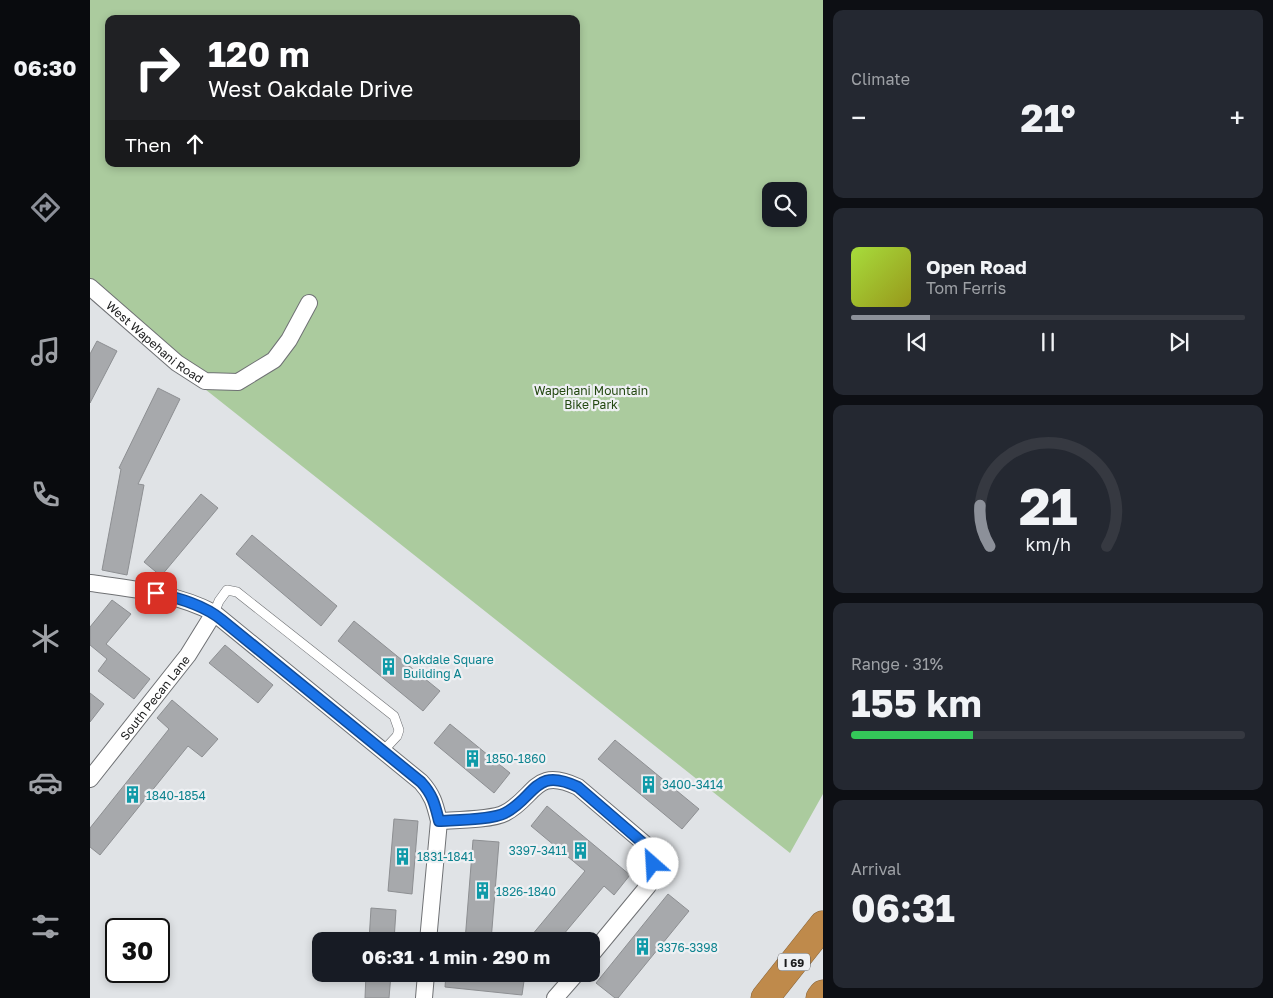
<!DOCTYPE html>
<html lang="en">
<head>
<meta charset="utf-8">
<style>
  body { margin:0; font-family:"Golos Text",sans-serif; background:#242831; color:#f1f3f6; height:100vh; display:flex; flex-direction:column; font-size:19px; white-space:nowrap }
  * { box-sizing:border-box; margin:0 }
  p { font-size:16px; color:#9ea1a6 }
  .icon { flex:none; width:28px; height:28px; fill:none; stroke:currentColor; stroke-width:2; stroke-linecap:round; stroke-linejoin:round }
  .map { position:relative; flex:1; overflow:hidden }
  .drawer { display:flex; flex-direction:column; gap:10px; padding:10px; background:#0d0f14; width:450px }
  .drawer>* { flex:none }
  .hud { position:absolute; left:15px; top:15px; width:475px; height:152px; border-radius:10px; box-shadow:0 2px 8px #0003; background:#202124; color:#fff; overflow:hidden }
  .buttons { position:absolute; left:672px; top:182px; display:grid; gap:10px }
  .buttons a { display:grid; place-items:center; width:45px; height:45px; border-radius:10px; background:#171b24; box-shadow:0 2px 8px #0003; font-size:25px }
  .speed { position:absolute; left:15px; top:918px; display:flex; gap:10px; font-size:25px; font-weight:700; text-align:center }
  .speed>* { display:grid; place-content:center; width:65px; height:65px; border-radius:50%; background:#171b24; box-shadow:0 2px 8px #0003; line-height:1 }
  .speed .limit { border:2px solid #111; border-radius:8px; background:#fff; color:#111 }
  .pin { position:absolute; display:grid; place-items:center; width:42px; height:42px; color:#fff; margin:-21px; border-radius:10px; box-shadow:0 2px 8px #0006 }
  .me { position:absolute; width:55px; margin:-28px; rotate:334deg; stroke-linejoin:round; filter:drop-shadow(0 0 4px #0008) }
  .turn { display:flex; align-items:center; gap:18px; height:105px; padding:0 20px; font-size:22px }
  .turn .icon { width:65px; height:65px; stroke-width:2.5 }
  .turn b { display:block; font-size:35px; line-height:42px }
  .then { display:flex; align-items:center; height:48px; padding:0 20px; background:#0003; gap:10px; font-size:19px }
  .big { font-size:38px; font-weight:700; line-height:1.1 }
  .drawer .widget { flex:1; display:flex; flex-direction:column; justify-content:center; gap:8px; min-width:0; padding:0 18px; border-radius:10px; background:#242831 }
  .drawer .dial { align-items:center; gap:0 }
  .dial svg { height:130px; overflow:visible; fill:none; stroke:#363941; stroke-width:7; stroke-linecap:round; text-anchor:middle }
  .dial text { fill:#f1f3f6; stroke:none }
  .song { display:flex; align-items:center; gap:15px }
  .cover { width:60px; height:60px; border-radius:8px; background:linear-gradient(135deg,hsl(80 70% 55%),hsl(60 70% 35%)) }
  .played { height:5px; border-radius:2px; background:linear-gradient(90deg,#8c9099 20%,#363941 20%) }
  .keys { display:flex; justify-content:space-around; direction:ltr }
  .heat { display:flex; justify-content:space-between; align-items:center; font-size:28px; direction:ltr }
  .charge { height:8px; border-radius:4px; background:linear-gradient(90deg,#34c759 31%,#363941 0) }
  .trip { position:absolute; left:222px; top:932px; width:288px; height:50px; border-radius:10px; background:#171b24; box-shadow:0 2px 8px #0003; font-weight:700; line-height:50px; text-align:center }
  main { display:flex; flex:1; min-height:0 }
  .tabs { display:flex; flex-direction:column; width:90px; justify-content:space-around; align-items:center; background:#090b0e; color:#9ea1a6 }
  .tabs .icon { width:35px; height:35px }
  .tabs .selected { color:#8c9099 }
  .tabs b { font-size:22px; color:#f1f3f6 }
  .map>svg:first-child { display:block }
</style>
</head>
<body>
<main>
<nav class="tabs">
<b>06:30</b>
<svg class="icon selected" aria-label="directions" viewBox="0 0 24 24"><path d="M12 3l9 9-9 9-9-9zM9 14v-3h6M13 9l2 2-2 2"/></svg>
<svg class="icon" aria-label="music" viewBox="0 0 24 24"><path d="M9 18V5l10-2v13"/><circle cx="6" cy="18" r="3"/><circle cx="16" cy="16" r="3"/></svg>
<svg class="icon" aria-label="phone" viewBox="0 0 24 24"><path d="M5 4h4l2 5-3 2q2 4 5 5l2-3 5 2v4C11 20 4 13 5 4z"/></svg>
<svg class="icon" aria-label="climate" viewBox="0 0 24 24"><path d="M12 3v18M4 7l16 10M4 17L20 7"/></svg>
<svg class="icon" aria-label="car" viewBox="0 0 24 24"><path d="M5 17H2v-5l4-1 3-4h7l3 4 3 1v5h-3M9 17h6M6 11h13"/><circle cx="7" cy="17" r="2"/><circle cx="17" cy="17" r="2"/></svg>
<svg class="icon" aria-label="filters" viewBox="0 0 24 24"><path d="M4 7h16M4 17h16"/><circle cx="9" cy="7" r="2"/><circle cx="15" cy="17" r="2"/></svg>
</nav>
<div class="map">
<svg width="733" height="998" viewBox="0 0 733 998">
  <rect width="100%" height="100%" fill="#e0e3e6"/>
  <!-- green -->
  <path fill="#abcb9e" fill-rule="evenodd" d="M0 0H733V794L700 853 0 298ZM19 19H486V164H19ZM681 191H709V219H681Z"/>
  <!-- building -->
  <path fill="#a7a9ac" stroke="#8d8f92" d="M7 341 27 351 0 403V354Z
    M68 388 90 399 48 484 54 485 37 575 12 570 31 469 29 468Z
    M111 494 128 508 71 576 54 562Z
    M162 535 247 606 231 626 146 554Z
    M22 600 41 614 16 644 60 679 44 699 8 671 17 659 0 645V627Z
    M264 621 350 691 333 711 248 641Z
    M135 645 183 685 168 703 119 663Z
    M0 693 14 704 0 722Z
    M82 700 128 739 112 757 98 746 10 855 0 847V828L79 729 67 718Z
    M360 724 420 773 404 793 344 743Z
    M525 740 609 809 592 829 508 759Z
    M457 806 540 875 524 895 514 886 468 941H437L495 871 441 826Z
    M304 819 328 821 322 894 298 891Z
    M383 840 409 842 401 941H375Z
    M578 894 599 911 528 998H525L506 983Z
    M281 908 306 910 304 941H279Z
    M276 974H301L299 998H275Z
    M356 974H435L432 995 355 987Z"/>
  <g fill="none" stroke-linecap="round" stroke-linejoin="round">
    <defs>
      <path id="service" d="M124 613 129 601 137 590 147 592 304 716 309 730 307 736 293 751"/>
      <g id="minor">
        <path id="s1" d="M0 287 87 363 115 381 148 382 184 360 199 340 219 303"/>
        <path d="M0 583C43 589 86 593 124 613L331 782C343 795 345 805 349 821L338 941"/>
        <path id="s2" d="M0 779 98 655 124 613"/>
        <path d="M349 821C365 820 402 820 415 813 446 797 444 766 488 787L555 844C565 859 565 870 558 886L501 955"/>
        <path d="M334 998 336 974"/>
        <path d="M465 998 486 974"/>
      </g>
      <path id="motorway" d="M675 998 733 925
        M730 998 733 994"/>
    </defs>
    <!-- service casing -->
    <use href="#service" stroke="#6f7174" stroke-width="10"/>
    <!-- minor casing -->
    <use href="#minor" stroke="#6f7174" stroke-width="18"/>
    <!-- motorway casing -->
    <use href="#motorway" stroke="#86643b" stroke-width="29"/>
    <!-- service -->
    <use href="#service" stroke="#fff" stroke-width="9"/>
    <!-- minor -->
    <use href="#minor" stroke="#fff" stroke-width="16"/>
    <!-- motorway -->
    <use href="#motorway" stroke="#bf8a4b" stroke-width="28"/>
  </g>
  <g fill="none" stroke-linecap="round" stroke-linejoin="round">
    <defs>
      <path id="route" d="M66 593C89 598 114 605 132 620L331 782C343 795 345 805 349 821 365 820 402 820 415 813 446 797 444 766 488 787L554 844 561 854 563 864"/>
    </defs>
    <!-- route casing -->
    <use href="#route" stroke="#114b97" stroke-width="12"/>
    <!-- route -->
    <use href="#route" stroke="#1a73e8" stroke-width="9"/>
  </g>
  <!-- icons -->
  <defs>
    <symbol id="building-bare" viewBox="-9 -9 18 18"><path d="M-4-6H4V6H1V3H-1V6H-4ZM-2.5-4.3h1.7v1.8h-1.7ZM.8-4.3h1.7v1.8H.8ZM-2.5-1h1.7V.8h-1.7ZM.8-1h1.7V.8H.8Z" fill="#0f9aa8" stroke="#eef0f3" stroke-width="2.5" paint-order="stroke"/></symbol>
  </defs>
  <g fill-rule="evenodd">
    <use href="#building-bare" x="286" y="654" width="25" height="25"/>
    <use href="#building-bare" x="370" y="746" width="25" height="25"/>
    <use href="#building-bare" x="546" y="772" width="25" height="25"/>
    <use href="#building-bare" x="30" y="782" width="25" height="25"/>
    <use href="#building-bare" x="478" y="838" width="25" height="25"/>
    <use href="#building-bare" x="300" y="844" width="25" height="25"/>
    <use href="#building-bare" x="380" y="878" width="25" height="25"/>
    <use href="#building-bare" x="540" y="934" width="25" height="25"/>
  </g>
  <g text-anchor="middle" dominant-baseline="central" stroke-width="4.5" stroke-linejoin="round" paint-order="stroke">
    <!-- shield labels -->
    <rect fill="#eef0f3" stroke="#5a5c5d" stroke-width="1" x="688" y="953.5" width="32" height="17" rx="4"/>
    <g font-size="11" font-weight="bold" fill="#1b1c1d">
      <text x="704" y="962">I 69</text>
    </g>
    <!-- street labels -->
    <g font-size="12" fill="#1b1c1d" stroke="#eef0f3">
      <text stroke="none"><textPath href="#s1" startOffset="85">West Wapehani Road</textPath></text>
      <text stroke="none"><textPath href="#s2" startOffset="104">South Pecan Lane</textPath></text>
    </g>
    <!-- park labels -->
    <g font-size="12" fill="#244811" stroke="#eef0f3">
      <text x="501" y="390">Wapehani Mountain<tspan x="501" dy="14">Bike Park</tspan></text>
    </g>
    <!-- culture labels -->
    <g font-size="12" fill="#0d838f" stroke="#eef0f3" text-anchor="start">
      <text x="313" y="659">Oakdale Square<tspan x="313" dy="14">Building A</tspan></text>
      <text x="396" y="758">1850-1860</text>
      <text x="572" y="784">3400-3414</text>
      <text x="56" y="795">1840-1854</text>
      <text x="477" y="850" text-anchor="end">3397-3411</text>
      <text x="327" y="856">1831-1841</text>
      <text x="406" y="891">1826-1840</text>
      <text x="567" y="947">3376-3398</text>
    </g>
  </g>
</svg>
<div class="buttons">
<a><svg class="icon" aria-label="search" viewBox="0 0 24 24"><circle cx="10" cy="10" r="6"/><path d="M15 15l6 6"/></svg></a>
</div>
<div class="speed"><div class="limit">30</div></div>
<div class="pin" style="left:66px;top:593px;background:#d93025"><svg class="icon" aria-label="arrive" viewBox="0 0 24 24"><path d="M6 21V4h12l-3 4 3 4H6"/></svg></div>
<svg class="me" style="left:563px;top:864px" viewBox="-20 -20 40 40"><circle r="19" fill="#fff"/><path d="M0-13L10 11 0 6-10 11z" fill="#1a73e8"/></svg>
<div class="trip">06:31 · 1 min · 290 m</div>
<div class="hud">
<div class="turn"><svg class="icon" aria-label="right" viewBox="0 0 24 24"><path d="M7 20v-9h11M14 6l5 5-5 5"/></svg><div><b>120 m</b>West Oakdale Drive</div></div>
<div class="then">Then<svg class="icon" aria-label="ahead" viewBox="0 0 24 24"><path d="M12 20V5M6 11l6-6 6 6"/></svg></div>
</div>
</div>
<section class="drawer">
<div class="widget"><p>Climate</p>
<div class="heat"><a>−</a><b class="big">21°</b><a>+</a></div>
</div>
<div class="widget">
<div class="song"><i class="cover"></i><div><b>Open Road</b><p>Tom Ferris</p></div></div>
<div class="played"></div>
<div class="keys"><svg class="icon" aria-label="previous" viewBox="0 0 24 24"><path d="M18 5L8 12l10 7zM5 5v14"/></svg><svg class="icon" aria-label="pause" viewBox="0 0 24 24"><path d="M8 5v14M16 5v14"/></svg><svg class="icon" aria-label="next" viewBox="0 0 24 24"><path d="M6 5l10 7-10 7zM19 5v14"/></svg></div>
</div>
<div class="widget dial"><svg viewBox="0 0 100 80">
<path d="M14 69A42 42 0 1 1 86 69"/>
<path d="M14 69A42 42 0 0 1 8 44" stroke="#8c9099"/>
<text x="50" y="56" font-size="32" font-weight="700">21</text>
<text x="50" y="72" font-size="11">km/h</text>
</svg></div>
<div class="widget"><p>Range · 31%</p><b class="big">155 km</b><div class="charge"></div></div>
<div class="widget"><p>Arrival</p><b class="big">06:31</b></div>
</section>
</main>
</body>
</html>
